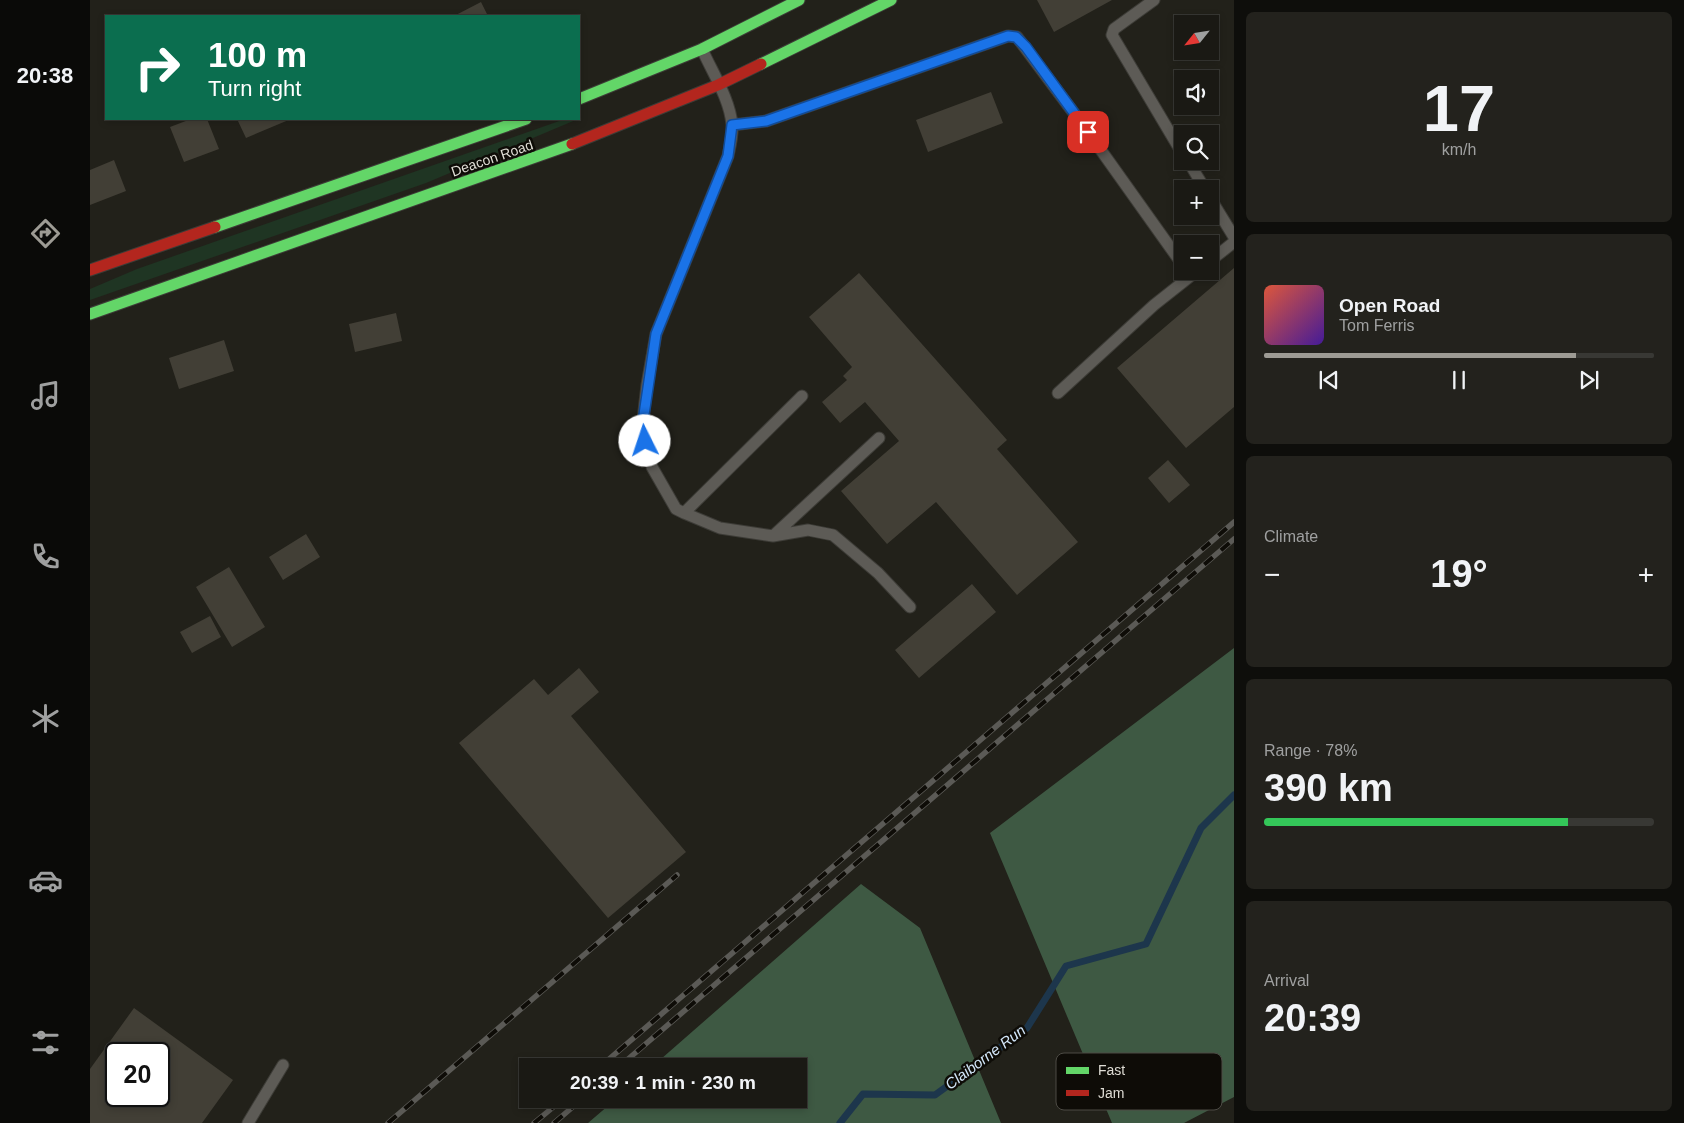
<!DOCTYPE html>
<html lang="en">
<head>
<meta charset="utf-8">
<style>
  body { margin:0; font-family:Arial,sans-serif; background:#23221d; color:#f1f3f6; height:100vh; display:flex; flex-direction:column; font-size:19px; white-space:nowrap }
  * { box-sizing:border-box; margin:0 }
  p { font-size:16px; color:#9fa0a0 }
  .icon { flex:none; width:28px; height:28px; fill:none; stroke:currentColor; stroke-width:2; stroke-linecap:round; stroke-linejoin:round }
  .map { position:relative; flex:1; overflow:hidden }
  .details { display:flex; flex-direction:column; gap:12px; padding:12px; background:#0e0e0b; width:450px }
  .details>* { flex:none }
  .guide { position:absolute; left:15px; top:15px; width:475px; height:105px; border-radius:0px; box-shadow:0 2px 8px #0003,0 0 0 1px #383834; background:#0b6e4f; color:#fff; overflow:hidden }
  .needle { width:32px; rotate:240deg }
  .tools { position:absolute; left:1084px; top:15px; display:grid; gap:10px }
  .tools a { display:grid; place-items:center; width:45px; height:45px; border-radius:0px; background:#1a1914; box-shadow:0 2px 8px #0003,0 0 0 1px #383834; font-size:25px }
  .speed { position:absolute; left:15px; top:1042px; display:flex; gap:10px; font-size:25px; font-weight:700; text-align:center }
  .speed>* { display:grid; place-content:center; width:65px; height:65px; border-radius:50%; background:#1a1914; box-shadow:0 2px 8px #0003,0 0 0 1px #383834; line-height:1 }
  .speed .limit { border:2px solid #111; border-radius:8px; background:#fff; color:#111 }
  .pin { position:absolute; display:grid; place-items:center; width:42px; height:42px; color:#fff; margin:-21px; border-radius:10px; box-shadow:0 2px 8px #0006 }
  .me { position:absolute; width:55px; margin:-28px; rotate:356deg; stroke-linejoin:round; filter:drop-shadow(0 0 4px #0008) }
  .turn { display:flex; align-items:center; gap:18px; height:105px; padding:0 20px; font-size:22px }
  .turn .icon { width:65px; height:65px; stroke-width:2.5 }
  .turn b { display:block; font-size:35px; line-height:42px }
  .big { font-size:38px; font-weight:700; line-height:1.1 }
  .details .widget { flex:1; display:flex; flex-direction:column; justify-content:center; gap:8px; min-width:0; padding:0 18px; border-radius:8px; background:#23221d }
  .details .dial { align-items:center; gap:0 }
  .dial b { font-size:65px; line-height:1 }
  .song { display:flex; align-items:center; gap:15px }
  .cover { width:60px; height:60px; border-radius:8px; background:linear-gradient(135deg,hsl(10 70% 55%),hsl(260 70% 35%)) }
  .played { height:5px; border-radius:2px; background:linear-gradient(90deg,#9d9b94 80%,#383834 80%) }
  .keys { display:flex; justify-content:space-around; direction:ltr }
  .heat { display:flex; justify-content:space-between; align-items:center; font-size:28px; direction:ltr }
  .charge { height:8px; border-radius:4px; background:linear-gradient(90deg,#34c759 78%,#383834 0) }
  .trip { position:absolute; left:429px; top:1058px; width:288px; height:50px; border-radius:0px; background:#1a1914; box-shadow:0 2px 8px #0003,0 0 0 1px #383834; font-weight:700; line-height:50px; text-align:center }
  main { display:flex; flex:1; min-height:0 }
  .dock { display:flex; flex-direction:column; width:90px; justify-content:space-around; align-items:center; background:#0a0a08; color:#9fa0a0 }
  .dock .icon { width:35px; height:35px }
  .dock .selected { color:#9d9b94 }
  .dock b { font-size:22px; color:#f1f3f6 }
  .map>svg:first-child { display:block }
</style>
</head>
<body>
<main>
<nav class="dock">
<b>20:38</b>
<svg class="icon selected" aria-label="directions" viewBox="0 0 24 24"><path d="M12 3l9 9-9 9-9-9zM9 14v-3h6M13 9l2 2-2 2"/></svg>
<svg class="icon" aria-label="music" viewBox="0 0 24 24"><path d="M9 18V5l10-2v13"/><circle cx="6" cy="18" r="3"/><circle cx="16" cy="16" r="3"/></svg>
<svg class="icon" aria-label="phone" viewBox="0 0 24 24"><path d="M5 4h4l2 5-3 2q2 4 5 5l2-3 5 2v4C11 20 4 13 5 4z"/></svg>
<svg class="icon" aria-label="climate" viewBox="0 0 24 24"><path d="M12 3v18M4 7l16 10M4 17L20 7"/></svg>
<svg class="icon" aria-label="car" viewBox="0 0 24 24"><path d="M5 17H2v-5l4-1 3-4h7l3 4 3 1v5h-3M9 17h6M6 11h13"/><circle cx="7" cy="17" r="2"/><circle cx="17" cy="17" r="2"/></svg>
<svg class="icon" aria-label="filters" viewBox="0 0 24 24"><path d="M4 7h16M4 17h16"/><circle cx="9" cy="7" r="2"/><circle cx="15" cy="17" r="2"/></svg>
</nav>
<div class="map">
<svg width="1144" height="1123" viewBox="0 0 1144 1123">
  <rect width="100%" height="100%" fill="#22211a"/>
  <!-- green -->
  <path fill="#1f3523" d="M475 119H488L336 183 0 300V289L47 269Z"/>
  <!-- forest -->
  <path fill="#3e5943" d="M1144 648V1097L1094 1123H1022L900 833Z
    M771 884 830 928 911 1123H498L526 1099H708V1066H563Z"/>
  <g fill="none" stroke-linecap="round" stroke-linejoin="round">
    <!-- stream -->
    <path stroke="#1d364c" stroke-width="7" d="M750 1123 773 1094 845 1095 937 1028 976 966 1056 944 1111 828 1144 795"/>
  </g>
  <!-- building -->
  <path fill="#423f36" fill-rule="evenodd" d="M947 0H1022L964 32Z
    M391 2 398 16H364Z
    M901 92 913 123 838 152 826 120Z
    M101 119H117L129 149 94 162 80 127Z
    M147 119H201L156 138Z
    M24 160 36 191 0 205V170Z
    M1144 268V407L1096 448 1027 368Z
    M769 273 917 440 907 449 988 542 927 595 846 502 797 544 751 491 809 441 775 402 750 423 732 402 757 380 753 376 762 367 719 317Z
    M306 313 312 341 265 352 259 324Z
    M134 340 144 371 89 389 79 358Z
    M1078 460 1100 485 1079 503 1058 478Z
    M216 534 230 557 193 580 179 557Z
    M139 567 175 627 142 647 106 587Z
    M882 584 906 612 829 678 805 650Z
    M120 616 131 637 102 653 90 632Z
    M489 668 509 692 481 716 596 852 518 918 369 743 444 679 458 695Z
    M44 1008 143 1080 112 1123H0V1069ZM26 1054H69V1096H26Z"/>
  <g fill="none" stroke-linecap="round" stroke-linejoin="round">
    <defs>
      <path id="lane" d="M1064 0 1024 29 1022 35 1092 153
        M612 49C622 72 640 99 642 125 643 135 640 146 638 156L566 334 557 385 552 428 562 467 586 509 594 513 712 396
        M642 125 676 121 918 36 927 37 998 132 1092 264
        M1098 161 1115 189
        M1120 198 1144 237
        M1120 261 1144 242
        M968 393 1064 305 1107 271
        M594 513 630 528 683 536 718 530 743 535 788 573 820 607
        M683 536 789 438
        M158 1123 193 1065"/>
      <path id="fast" d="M671 64 801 0
        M489 99 612 49 709 0
        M125 227 436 119
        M0 314 482 144"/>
      <path id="jam" d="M482 144 628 85 671 64
        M0 270 125 227"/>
    </defs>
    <!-- lane casing -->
    <use href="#lane" stroke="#3d3c37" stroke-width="13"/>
    <!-- fast casing -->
    <use href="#fast" stroke="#3d3c37" stroke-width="13"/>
    <!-- jam casing -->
    <use href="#jam" stroke="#3d3c37" stroke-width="13"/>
    <!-- lane -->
    <use href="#lane" stroke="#5d5b56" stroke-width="11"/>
    <!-- fast -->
    <use href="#fast" stroke="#63d668" stroke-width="11"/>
    <!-- jam -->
    <use href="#jam" stroke="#b3261e" stroke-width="11"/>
    <defs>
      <path id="rail" d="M511 1066 1144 522
        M530 1066 1144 539
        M298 1123 587 875
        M444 1123 473 1099
        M464 1123 492 1099"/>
    </defs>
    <!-- rail casing -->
    <use href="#rail" stroke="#5b5a56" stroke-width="5.5"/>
    <!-- rail -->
    <use href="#rail" stroke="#0e0c07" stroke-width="4" stroke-dasharray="11" stroke-linecap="butt"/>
  </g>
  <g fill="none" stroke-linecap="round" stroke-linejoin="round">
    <defs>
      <path id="route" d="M555 441 552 428 566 334 638 156 642 125 676 121 918 36 926 37 936 47 998 132"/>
    </defs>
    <!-- route casing -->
    <use href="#route" stroke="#114b97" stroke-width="12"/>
    <!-- route -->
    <use href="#route" stroke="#1a73e8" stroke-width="9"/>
  </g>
  <g text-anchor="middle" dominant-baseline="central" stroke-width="5" stroke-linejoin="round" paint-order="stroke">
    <!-- street labels -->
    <g font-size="14" fill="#dfddd5" stroke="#0e0c07">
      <text transform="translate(402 158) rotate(-19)">Deacon Road</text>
    </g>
    <!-- water labels -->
    <g font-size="15" font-style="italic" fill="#d3e7fa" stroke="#0e0c07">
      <text transform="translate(895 1057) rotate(-37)">Claiborne Run</text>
    </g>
  </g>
  <!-- legend -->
  <rect x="966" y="1053" width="166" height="57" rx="8" fill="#0e0c07" stroke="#4d4b45" stroke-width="1"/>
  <rect x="976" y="1067" width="23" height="7" fill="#63d668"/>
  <rect x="976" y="1090" width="23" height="6" fill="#b3261e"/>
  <g font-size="14" fill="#dfddd5">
    <text x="1008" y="1075">Fast</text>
    <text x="1008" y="1098">Jam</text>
  </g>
</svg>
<div class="tools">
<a><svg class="needle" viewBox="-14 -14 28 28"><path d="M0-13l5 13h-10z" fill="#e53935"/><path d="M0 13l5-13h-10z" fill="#9fa0a0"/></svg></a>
<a><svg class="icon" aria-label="sound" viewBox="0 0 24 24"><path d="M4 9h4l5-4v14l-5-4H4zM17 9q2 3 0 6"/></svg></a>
<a><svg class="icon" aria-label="search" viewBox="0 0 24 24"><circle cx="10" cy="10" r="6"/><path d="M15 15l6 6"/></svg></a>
<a>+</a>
<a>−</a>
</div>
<div class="speed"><div class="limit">20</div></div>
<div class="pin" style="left:998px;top:132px;background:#d93025"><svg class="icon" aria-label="arrive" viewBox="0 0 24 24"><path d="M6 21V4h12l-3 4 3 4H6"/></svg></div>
<svg class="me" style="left:555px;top:441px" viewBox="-20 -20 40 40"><circle r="19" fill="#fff"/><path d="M0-13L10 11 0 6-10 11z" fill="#1a73e8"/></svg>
<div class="trip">20:39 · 1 min · 230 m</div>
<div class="guide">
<div class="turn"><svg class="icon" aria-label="right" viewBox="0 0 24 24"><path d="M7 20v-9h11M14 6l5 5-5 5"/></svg><div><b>100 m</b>Turn right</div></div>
</div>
</div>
<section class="details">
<div class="widget dial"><b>17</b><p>km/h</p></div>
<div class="widget">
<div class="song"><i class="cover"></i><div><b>Open Road</b><p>Tom Ferris</p></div></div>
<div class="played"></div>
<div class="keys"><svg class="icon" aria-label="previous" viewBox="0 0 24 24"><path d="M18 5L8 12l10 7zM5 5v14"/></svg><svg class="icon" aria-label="pause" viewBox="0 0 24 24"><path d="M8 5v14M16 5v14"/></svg><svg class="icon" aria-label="next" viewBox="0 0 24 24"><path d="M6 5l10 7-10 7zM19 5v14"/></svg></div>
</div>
<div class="widget"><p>Climate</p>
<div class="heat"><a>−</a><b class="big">19°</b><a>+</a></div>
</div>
<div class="widget"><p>Range · 78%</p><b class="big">390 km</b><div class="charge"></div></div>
<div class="widget"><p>Arrival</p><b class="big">20:39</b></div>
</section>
</main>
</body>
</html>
